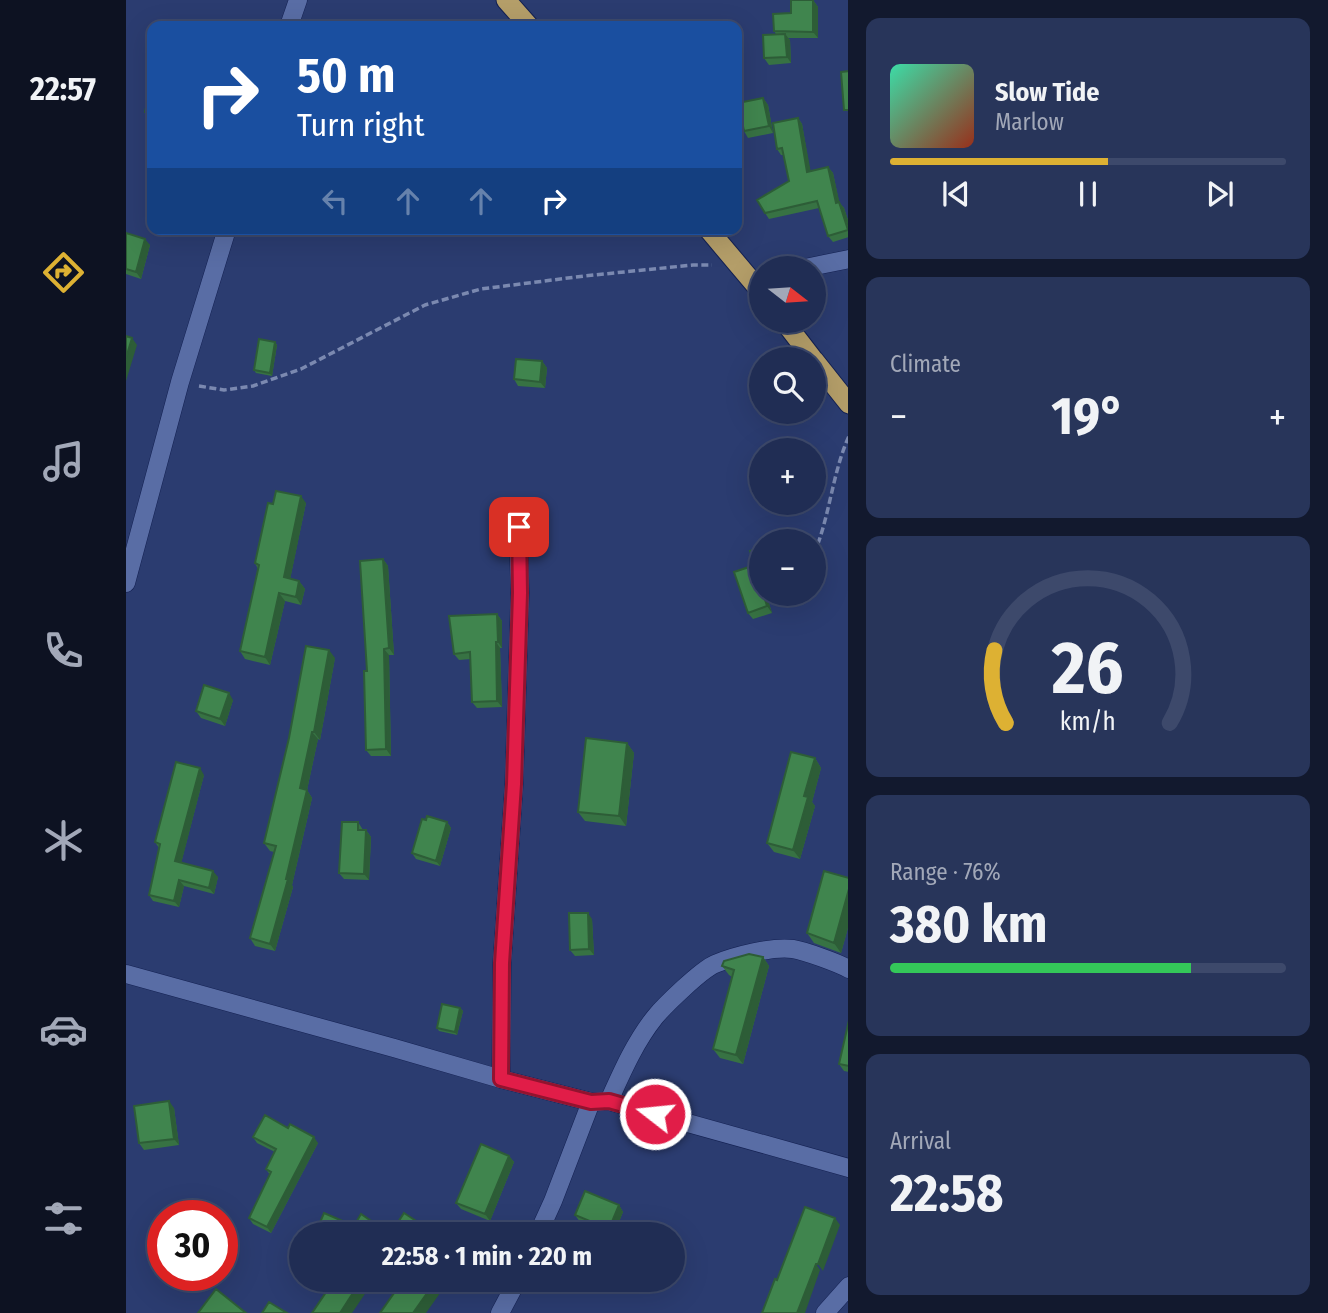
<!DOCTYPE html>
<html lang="en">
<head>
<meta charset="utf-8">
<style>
  body { margin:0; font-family:"Fira Sans Condensed",sans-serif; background:#28355a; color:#f1f3f6; height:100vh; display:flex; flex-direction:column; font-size:26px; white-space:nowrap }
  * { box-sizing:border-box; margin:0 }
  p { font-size:23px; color:#a2a8b8 }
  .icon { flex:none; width:38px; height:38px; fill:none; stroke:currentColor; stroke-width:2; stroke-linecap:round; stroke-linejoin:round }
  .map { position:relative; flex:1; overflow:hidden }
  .sheet { display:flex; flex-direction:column; gap:18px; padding:18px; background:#12192e; width:480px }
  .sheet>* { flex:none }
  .guide { position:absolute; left:21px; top:21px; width:595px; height:214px; border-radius:14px; box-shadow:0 7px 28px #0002,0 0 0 2px #3d496b; background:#1a4fa0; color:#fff; overflow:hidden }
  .needle { width:46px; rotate:107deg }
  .fabs { position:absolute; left:623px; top:256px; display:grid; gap:14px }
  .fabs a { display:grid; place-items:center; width:77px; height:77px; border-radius:50%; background:#202d54; box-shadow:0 7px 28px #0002,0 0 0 2px #3d496b; font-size:35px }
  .speed { position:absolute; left:21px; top:1200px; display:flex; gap:14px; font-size:35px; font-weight:700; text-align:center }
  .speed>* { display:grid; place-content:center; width:91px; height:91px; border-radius:50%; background:#202d54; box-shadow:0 7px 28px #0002,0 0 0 2px #3d496b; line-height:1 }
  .speed .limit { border:10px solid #d22; background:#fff; color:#111 }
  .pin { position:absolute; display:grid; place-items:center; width:60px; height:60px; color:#fff; margin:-30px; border-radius:14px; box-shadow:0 4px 10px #0006 }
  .me { position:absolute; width:77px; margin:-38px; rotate:286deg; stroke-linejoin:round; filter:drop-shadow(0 0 5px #0008) }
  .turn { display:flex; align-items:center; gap:24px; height:147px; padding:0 35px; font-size:32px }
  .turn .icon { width:91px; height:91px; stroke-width:2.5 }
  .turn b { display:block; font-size:49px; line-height:60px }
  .lanes { display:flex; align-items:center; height:66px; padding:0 35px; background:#0003; justify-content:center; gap:35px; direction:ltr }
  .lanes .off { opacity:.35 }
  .big { font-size:52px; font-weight:700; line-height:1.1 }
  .sheet .widget { flex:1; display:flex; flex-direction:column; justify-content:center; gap:10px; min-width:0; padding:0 24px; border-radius:14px; background:#28355a }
  .sheet .dial { align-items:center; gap:0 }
  .dial svg { height:182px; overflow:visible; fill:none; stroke:#3d496b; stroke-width:7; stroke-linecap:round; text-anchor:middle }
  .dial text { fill:#f1f3f6; stroke:none }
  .song { display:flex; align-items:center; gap:21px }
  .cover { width:84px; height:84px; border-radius:10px; background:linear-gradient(135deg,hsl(160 70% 55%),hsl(10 70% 35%)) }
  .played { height:7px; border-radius:4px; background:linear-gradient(90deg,#ddb133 55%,#3d496b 55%) }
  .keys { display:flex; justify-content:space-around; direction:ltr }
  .heat { display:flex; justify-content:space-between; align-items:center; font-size:38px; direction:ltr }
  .charge { height:10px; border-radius:5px; background:linear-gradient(90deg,#34c759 76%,#3d496b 0) }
  .trip { position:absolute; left:163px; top:1222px; width:396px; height:70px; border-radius:35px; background:#202d54; box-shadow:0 7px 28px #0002,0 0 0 2px #3d496b; font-weight:700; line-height:70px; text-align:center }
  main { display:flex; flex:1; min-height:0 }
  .menu { display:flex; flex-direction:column; width:126px; justify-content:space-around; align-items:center; background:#0d1222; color:#a2a8b8 }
  .menu .icon { width:49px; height:49px }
  .menu .on { color:#ddb133 }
  .menu b { font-size:32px; color:#f1f3f6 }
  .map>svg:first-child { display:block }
</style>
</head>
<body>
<main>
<nav class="menu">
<b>22:57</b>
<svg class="icon on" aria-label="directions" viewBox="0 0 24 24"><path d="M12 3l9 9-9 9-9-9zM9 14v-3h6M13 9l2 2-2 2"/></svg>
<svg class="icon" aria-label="music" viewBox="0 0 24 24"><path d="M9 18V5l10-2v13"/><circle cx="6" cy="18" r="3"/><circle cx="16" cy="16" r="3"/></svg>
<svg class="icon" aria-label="phone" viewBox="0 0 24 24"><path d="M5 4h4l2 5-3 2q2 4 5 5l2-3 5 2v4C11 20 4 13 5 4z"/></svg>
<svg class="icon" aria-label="climate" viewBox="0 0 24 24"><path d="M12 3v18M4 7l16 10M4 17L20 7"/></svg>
<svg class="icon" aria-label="car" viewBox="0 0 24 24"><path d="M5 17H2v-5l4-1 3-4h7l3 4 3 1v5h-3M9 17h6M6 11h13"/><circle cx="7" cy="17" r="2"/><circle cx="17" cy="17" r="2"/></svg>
<svg class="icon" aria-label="filters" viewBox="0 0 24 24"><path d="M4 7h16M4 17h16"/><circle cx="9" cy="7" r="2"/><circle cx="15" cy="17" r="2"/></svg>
</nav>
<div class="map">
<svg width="723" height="1313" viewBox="0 0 723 1313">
  <rect width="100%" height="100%" fill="#2b3c70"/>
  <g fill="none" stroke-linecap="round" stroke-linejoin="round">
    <defs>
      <path id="minor" d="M679 268 723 259
        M0 974 268 1048 375 1079 465 1102 483 1101 723 1168
        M375 1079 376 963 388 784 394 593 392 527
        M483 1101C496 1072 509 1042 529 1017 539 1005 575 970 589 964 608 956 647 946 667 949 679 951 712 963 723 969
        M412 1234 427 1201 465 1102
        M374 1313 392 1279
        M699 1313 723 1286"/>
      <path id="tertiary" d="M163 26 172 0
        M0 583 54 382 101 229"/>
      <path id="trunk" d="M380 0 403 26
        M582 229 635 292
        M657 320 687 359
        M688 360 723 404"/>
    </defs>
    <!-- minor casing -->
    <use href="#minor" stroke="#142152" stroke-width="19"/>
    <!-- tertiary casing -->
    <use href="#tertiary" stroke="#142152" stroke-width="19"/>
    <!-- trunk casing -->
    <use href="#trunk" stroke="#142152" stroke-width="21"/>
    <!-- path -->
    <path stroke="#7b89b0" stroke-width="3.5" stroke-dasharray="7 3.5" stroke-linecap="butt" d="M73 386 98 390 127 386 175 369 299 305 355 289 458 276 567 265H586
      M688 554C704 516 706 474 723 436
      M664 594 665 593"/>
    <!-- minor -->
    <use href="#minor" stroke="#596da5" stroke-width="18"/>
    <!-- tertiary -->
    <use href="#tertiary" stroke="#596da5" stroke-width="18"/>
    <!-- trunk -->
    <use href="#trunk" stroke="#b49e69" stroke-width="19"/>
  </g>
  <!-- wall -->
  <path fill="#377243" d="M687 0 692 7V38H662L664 40 665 63 643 65 638 58 650 34 648 31 665 13Z
    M26 80V119H24L19 112Z
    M637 98 642 105 647 133 622 138 618 131Z
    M672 118 676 124 684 171 702 167 707 173 713 202 718 208 723 223V237L707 242 702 236 693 208 643 219 639 213 663 181 657 155H655L651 149Z
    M0 233 24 245 15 279 0 274Z
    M149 342 151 345 146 376 130 373 128 370Z
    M416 361 421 368 419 388 392 386 388 379Z
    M180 503 164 579 173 581 179 589 175 605 159 601 144 665 119 659 114 651 132 569 129 563 147 504Z
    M635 548V593H644L640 594 646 613 627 619 622 613Z
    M257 559 262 566 268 655H263L265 756H245L240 750 241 671Z
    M371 614 376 621V648H374L376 707 351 708 346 702 345 659 333 660 328 654Z
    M209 658 194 740 192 739 181 790 186 798 166 885 167 887 149 951 129 946 124 938 148 852 144 851 138 843Z
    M107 700 99 726 75 718 70 711Z
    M501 743 508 753 500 826 459 821 452 812Z
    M689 758 695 768 686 802 689 806 674 859 648 852 641 843Z
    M78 775 55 863 92 877 88 894 58 886 53 907 27 901 23 895 33 848 29 842Z
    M232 822 237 830H240L245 837 243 880 218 879 213 873Z
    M321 822 325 828 314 866 290 859 286 853Z
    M723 878V924L715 953 688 943 681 933Z
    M466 919 468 955 449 956 444 950Z
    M637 957 643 966 617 1064 594 1058 587 1049 606 977 603 975 596 966Z
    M334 1008 337 1011 331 1035 313 1031 311 1028Z
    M723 1020V1072L718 1071 713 1064Z
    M48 1108 53 1145 18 1150 13 1143Z
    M127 1137 192 1143 145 1233 127 1224 123 1218 144 1175 140 1169 149 1152 131 1143Z
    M383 1156 388 1162 364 1221 335 1209 330 1203Z
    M493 1205 497 1212 488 1234H482L454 1222 449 1215Z"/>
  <!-- shaded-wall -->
  <path fill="#2d5d37" d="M687 0 692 7V38L687 32Z
    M659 34 664 40 665 63 661 57Z
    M637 98 642 105 647 133 643 126Z
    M672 118 676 124 686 178 681 172Z
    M702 167 707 173 715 209 710 203Z
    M713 202 718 208 723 223V230Z
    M19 239 24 245 15 279 10 272Z
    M6 338 11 345 0 381V358Z
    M149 342 151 345 146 376 144 373Z
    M416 361 421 368 419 388 414 382Z
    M175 496 180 503 163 585 158 577Z
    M257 559 262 566 268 655 263 648Z
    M173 581 179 589 175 605 170 597Z
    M153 593 159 601 144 665 139 657Z
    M637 593 640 594 646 613 641 606Z
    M371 614 376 621V648L372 642Z
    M370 642 374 648 376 707 371 701Z
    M258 649 263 655 265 756 260 749Z
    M203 650 209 658 194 740 188 732Z
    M103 693 107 700 99 726 94 719Z
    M186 732 192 739 181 790 186 798 166 885 167 887 149 951 144 944 160 879 174 788Z
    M501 743 508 753 500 826 493 816Z
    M689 758 695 768 686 802 689 806 674 859 667 850 678 796Z
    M74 768 78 775 54 868 49 861Z
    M321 822 325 828 314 866 310 861Z
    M240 830 245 837 243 880 238 874Z
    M87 871 92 877 88 894 83 888Z
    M53 880 58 886 53 907 48 901Z
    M723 889V924L715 953 708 943Z
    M462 913 466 919 468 955 463 949Z
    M637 957 643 966 617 1064 610 1055Z
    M334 1008 337 1011 331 1035 329 1032Z
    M43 1101 48 1108 53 1145 48 1139Z
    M188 1137 192 1143 145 1233 141 1227Z
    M383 1156 388 1162 364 1221 359 1214Z
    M493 1205 497 1212 488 1234H486L483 1229Z
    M709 1218 714 1225 697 1271 692 1264Z
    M690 1264 694 1270 679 1313H671Z
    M236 1279H249L226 1313H214Z
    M311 1279H324L300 1313H287Z"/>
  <!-- building -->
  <path fill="#40854e" stroke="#2d5d37" stroke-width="2" d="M665 0H687V32L648 31 647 14 665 13Z
    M659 34 661 57 638 58 637 35Z
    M723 71V110H718L715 72Z
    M26 80V113L19 112Z
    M637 98 643 126 618 131 612 103Z
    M672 118 681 172 702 167 710 203 713 202 722 230 702 236 691 201 639 213 631 200 663 181 656 148 651 149 647 123Z
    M0 233 19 239 10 272 0 269Z
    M0 336 6 338 0 358Z
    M133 339 149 342 144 373 128 370Z
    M390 359 416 361 414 382 388 379Z
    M150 491 175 496 158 577 173 581 170 597 153 593 139 657 114 651 133 565 129 563 142 503 147 504Z
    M635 548V593H637L641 606 622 613 608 572 629 565 624 551Z
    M257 559 263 648 258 649 260 749 240 750 238 671H241L234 561Z
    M371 614 372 642H370L371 701 346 702 344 652 328 654 323 616Z
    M180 646 203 650 188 732H186L174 788 181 790 160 879H162L144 944 124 938 150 846 138 843 163 738Z
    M78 685 103 693 94 719 70 711Z
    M460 738 501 743 493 816 452 812Z
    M665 752 689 758 678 796 682 797 667 850 641 843Z
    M50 762 74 768 49 861 87 871 83 888 53 880 48 901 23 895 34 844 29 842Z
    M301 816 321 822 310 861 286 853 296 819 300 820Z
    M216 822H232V830H240L238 874 213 873Z
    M698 871 723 878V889L708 943 681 933Z
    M443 913H462L463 949 444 950Z
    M623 954 637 957 610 1055 587 1049 608 970 596 966 598 961Z
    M316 1004 334 1008 329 1032 311 1028Z
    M723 1020V1066L713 1064Z
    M43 1101 48 1139 13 1143 8 1106Z
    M139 1115 162 1128 164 1124 188 1137 141 1227 123 1218 145 1172 140 1169 150 1149 127 1137Z
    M355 1144 383 1156 359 1214 330 1203Z
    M459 1191 493 1205 483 1229 449 1215Z
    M679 1207 709 1218 692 1264H690L671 1313H636L649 1279 651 1280Z
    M198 1213 228 1226 235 1214 264 1234H189Z
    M278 1213 307 1232 306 1234H278L269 1227Z
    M209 1279H236L214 1313H186Z
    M278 1279H311L287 1313H254Z
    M90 1289 120 1313H72Z
    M143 1302 161 1313H136Z"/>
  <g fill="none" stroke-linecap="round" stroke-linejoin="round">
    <defs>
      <path id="route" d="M393 527 394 593 388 784 376 963 375 1079 465 1102 483 1101 529 1114"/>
    </defs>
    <!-- route casing -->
    <use href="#route" stroke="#92132f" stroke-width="18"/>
    <!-- route -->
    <use href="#route" stroke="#e11d48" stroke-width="12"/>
  </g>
</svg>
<div class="fabs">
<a><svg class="needle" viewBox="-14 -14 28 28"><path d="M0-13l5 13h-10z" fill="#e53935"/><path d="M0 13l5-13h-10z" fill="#a2a8b8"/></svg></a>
<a><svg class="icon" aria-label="search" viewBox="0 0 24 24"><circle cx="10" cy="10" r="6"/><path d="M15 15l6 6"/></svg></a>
<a>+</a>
<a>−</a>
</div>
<div class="speed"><div class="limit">30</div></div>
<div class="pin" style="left:393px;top:527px;background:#d93025"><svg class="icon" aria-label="arrive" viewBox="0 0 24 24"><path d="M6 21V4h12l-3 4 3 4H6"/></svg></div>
<svg class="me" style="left:529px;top:1114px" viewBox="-20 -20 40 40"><circle r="17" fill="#e11d48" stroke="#fff" stroke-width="3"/><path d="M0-11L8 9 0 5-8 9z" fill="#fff"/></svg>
<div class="trip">22:58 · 1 min · 220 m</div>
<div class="guide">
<div class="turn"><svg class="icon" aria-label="right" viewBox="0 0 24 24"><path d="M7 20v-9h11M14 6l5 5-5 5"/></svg><div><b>50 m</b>Turn right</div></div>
<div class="lanes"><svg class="icon off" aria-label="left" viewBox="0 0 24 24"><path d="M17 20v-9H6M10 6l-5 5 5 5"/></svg><svg class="icon off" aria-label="ahead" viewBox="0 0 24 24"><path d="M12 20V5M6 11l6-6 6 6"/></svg><svg class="icon off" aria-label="ahead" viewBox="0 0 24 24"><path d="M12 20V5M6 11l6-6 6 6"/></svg><svg class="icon" aria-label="right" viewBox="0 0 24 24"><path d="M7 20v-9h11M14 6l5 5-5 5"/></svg></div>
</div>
</div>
<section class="sheet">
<div class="widget">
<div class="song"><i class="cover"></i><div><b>Slow Tide</b><p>Marlow</p></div></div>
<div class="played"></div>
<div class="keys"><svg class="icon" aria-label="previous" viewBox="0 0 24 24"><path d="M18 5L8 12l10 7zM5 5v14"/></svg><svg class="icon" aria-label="pause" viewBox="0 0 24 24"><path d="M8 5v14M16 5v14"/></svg><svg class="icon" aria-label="next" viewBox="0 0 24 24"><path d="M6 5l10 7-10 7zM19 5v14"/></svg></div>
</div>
<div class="widget"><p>Climate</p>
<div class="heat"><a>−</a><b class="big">19°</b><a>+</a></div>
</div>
<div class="widget dial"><svg viewBox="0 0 100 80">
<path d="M14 69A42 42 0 1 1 86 69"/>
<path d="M14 69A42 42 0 0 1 9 37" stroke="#ddb133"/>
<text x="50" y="56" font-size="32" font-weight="700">26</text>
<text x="50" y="72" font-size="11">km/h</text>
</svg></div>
<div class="widget"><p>Range · 76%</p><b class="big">380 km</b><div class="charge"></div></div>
<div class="widget"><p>Arrival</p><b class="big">22:58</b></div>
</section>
</main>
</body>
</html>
